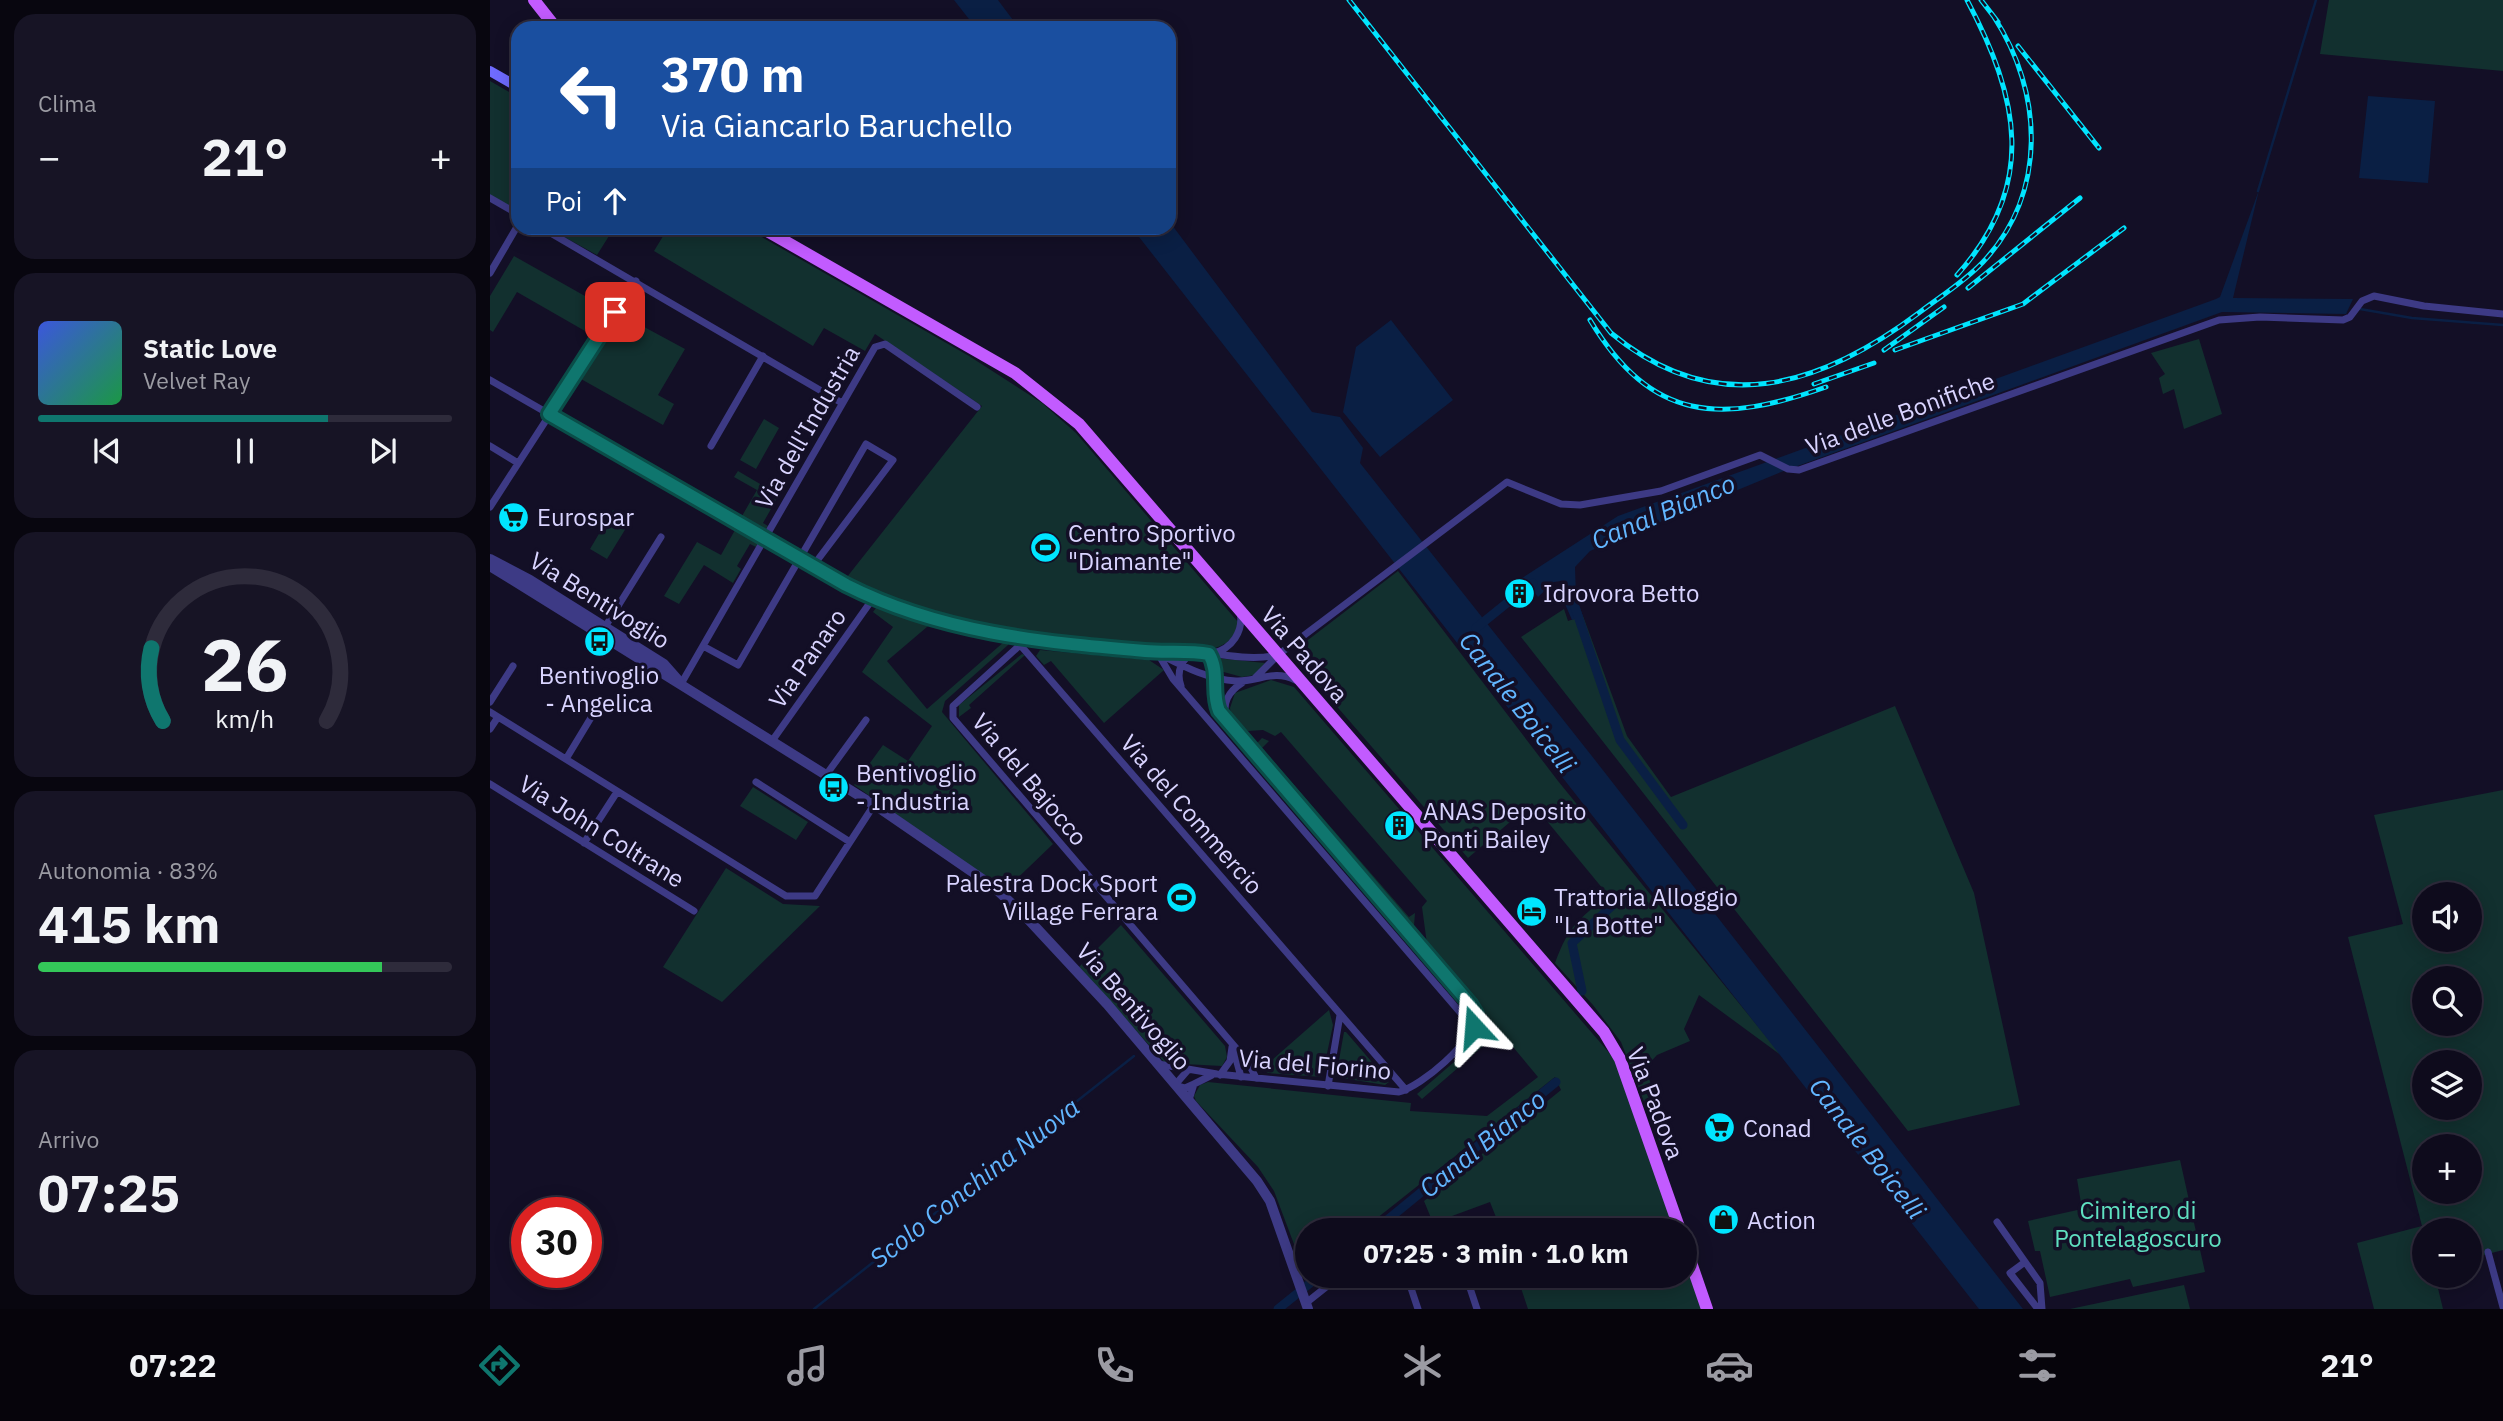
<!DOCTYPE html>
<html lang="it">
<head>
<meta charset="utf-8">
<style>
  body { margin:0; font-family:"IBM Plex Sans",sans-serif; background:#171425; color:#f1f3f6; height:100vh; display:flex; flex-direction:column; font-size:26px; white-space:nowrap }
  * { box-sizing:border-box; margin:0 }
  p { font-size:23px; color:#9b9ba3 }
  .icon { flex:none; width:38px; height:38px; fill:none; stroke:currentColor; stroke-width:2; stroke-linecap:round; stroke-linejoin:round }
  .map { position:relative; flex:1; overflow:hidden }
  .panel { display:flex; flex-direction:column; gap:14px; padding:14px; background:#08060f; width:490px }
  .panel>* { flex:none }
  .banner { position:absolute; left:21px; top:21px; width:665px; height:214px; border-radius:21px; box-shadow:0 4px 18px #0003,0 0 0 2px #2e2b3b; background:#1a4fa0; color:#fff; overflow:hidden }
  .tools { position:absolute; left:1922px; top:882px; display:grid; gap:14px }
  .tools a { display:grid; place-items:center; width:70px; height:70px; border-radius:50%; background:#0e0b1c; box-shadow:0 4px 18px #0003,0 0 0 2px #2e2b3b; font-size:35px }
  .speed { position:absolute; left:21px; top:1197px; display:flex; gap:14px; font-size:35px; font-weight:700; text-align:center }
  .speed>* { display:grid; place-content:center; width:91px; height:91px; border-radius:50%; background:#0e0b1c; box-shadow:0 4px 18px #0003,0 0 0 2px #2e2b3b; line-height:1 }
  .speed .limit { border:10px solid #d22; background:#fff; color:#111 }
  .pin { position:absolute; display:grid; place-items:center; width:60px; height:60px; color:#fff; margin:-30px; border-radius:14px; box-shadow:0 4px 10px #0006 }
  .me { position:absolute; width:77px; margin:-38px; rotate:341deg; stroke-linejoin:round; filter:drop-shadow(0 0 5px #0008) }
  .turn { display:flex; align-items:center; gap:24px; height:147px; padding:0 35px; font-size:32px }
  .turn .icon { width:91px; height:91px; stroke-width:2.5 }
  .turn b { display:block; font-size:49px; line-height:60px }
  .then { display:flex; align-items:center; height:66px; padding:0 35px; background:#0003; gap:14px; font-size:26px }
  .big { font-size:52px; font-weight:700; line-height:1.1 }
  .panel .widget { flex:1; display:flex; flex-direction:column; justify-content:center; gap:10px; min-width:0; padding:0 24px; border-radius:21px; background:#171425 }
  .panel .dial { align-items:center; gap:0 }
  .dial svg { height:182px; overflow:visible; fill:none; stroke:#2e2b3b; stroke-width:7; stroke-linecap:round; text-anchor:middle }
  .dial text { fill:#f1f3f6; stroke:none }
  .song { display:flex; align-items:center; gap:21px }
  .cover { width:84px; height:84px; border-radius:10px; background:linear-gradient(135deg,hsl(230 70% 55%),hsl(140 70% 35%)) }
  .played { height:7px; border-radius:4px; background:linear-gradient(90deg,#0f766e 70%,#2e2b3b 70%) }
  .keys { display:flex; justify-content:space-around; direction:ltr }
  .heat { display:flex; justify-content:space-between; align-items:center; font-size:38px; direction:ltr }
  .charge { height:10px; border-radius:5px; background:linear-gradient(90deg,#34c759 83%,#2e2b3b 0) }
  .trip { position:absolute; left:805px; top:1218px; width:402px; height:70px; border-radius:35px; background:#0e0b1c; box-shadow:0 4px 18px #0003,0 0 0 2px #2e2b3b; font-weight:700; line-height:70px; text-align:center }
  .tab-bar { display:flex; height:112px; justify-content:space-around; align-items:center; background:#06040b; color:#9b9ba3 }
  .tab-bar .icon { width:49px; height:49px }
  .tab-bar .on { color:#0f766e }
  .tab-bar b { font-size:32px; color:#f1f3f6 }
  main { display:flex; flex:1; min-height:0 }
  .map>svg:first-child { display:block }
</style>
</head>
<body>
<main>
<section class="panel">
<div class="widget"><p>Clima</p>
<div class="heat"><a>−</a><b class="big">21°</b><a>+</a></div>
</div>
<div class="widget">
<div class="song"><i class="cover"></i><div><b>Static Love</b><p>Velvet Ray</p></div></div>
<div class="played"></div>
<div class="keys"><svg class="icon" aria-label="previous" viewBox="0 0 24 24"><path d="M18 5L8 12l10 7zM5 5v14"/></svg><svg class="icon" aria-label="pause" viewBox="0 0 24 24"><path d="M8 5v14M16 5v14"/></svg><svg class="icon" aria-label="next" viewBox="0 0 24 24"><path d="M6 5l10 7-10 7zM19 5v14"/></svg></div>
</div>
<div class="widget dial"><svg viewBox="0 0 100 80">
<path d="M14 69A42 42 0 1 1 86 69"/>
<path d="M14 69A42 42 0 0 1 9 37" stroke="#0f766e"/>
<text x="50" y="56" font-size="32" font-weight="700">26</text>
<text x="50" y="72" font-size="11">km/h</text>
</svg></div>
<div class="widget"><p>Autonomia · 83%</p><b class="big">415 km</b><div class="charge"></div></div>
<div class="widget"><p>Arrivo</p><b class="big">07:25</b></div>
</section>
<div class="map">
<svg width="2013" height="1309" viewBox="0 0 2013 1309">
  <rect width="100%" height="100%" fill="#130f26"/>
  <!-- green -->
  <path fill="#12302f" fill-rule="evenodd" d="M1839 0H2013V71L1830 54Z
    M0 81 28 97V211L0 195Z
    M58 228H124L107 255Z
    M178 228H256L479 356 552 403 586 433 748 622C745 638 737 645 722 649L517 632 391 595 357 577 492 406 385 334 375 351 334 328 323 346 164 251Z
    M24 256 118 309 102 335 27 292 3 332 0 330V296Z
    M132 315 195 349 168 395 184 404 173 425 91 379Z
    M1709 339 1732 414 1694 429 1684 389 1673 394 1669 378 1675 374 1661 353Z
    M274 419 289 428 266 469 250 460Z
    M248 471 289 495 273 523 278 526 274 532 252 516 267 490 244 477Z
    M123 510 141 520 117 559 100 549Z
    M245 530 270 540 266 547 260 544 247 566 251 569 243 583 214 565 189 604 174 596 207 542 231 555Z
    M908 571 1068 781 1292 1056 1209 995 1194 1029 1200 1041 1167 1055 1155 1068 1168 1103 1162 1106 1177 1139 1183 1137 1184 1140 1177 1147 1170 1143 1131 1042 1103 1005 1065 963C1080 923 1088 921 1118 895L1042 803 978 858 811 665 810 650 814 643Z
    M389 604 444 621 397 661 437 709 515 641 518 642V645L455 701 452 712 563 844 515 890 364 785 393 745 418 761 442 726 372 672 403 627 383 612Z
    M1074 609 1078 621 1093 616 1137 736 1181 797 1405 706 1484 893 1530 1105 1418 1131 1031 637Z
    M550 650 659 660 674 670 614 723 561 661 554 665 546 656Z
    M532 654 535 655 479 705 481 708 469 717V705Z
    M726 658 775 663 765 675 752 677 730 671Z
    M781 680 804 687 1127 1062 1185 1230H1011L1000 1202 943 1223 934 1201 1071 1090 1065 1077 872 1230H817L816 1276 784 1191 768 1167 706 1101 704 1096 710 1085 718 1082 921 1103 920 1111 997 1116 1048 1077 937 944 932 907 937 901 791 732 785 736 773 730 758 731 741 716 740 708 745 693Z
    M725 712 913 931 911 932 723 714Z
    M772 738 779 741 772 748 919 917 925 913 924 926 917 922 769 751 765 745Z
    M263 787 318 822 306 840 250 806Z
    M2013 790V1250L1979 1259V1230H1934V1276H1945L1953 1309H1884L1867 1243 1932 1226 1858 937 1913 924 1884 815ZM1934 894H1979V940H1934ZM1934 978H1979V1024H1934ZM1934 1062H1979V1108H1934ZM1934 1146H1979V1192H1934Z
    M236 868 293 904 330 906 232 1002 173 967Z
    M631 925 735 1046 737 1057 732 1066 675 1063 589 967Z
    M839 1010 843 1025 832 1077 778 1073 773 1068Z
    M854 1032H856L899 1082 895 1085 846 1077Z
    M994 1036 999 1041 932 1099 927 1094Z
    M1690 1160 1715 1272 1643 1287 1640 1279 1560 1297 1550 1251H1545L1538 1221 1592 1209 1587 1179Z
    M1195 1260 1212 1309H1038L1027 1276H1195Z
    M1694 1285 1700 1309H1580Z"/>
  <!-- water -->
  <path fill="#0a1f44" d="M464 0H508L529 28H486Z
    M1878 96 1945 101 1938 183 1869 178Z
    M1769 190 1743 298 1863 299 1856 314 1732 312 1291 472 1100 551 1085 567 1086 597 1093 616 1082 620 1075 604 1071 581 1064 582 1048 597 1045 593 1041 596 1029 580 1128 516 1726 299 1730 297Z
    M679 221 822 412 850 417 873 448 870 463 1105 760 1533 1309H1489L642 228H679Z
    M901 320 963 400 890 457 853 412 866 347Z"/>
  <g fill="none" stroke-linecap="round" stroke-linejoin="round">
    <!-- stream -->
    <path stroke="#0a1f44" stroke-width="2.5" d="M1768 191 1826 0
      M1870 309 1922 318 2013 325
      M324 1309 644 1056"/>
    <!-- canal -->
    <path stroke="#0a1f44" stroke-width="9" d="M1025 597 1043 583
      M1085 607 1130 740 1193 825
      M986 628 1017 603
      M1092 991 1082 943 1124 904
      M885 1230 1066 1082
      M788 1309 829 1276"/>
    <!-- minor -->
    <path stroke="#3d3a85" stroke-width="7" d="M0 198 28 214
      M52 228 352 403
      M0 273 28 225
      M0 380 356 585C460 638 583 650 697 651 727 652 757 662 787 655
      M0 446 28 463
      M221 446 273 356
      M0 507 146 281
      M115 627 171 537
      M525 639 916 1090
      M530 645 463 706V718L758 1062 766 1078
      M213 646 248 665 376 444 403 460 323 566
      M667 652 683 679 975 1018 981 1034
      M667 653C691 665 718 680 746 681 767 682 784 669 805 680
      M723 653C742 649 754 631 750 612
      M764 679 788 655 1017 482 1071 504 1090 505 1171 491 1270 455 1298 469 1309 470 1729 320 1770 317 1853 320 1860 317 1872 301 1884 296 1934 306 2013 314
      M191 684 385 347 395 344 487 407
      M691 686C686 672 691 658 705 653
      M0 702 23 666
      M0 712 296 896H325L384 805
      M737 719C731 704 739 691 752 683
      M0 729 8 717
      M282 741 384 597
      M76 759 102 716
      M336 775 376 720
      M266 782 360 842
      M0 784 204 911
      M94 843 127 792
      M744 1051 751 1077
      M668 1064 727 1074 909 1092C933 1085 982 1043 986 1018L980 1004 924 936 729 711C721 692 730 673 719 654
      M698 1070 685 1085 695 1088 704 1084
      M730 1075 740 1061 742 1047
      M838 1086 850 1015
      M699 1100 704 1084 722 1075
      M957 1221 960 1230
      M1507 1222 1550 1283 1552 1309
      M1998 1252 2013 1307
      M1535 1262 1520 1273 1548 1309
      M917 1276 928 1309
      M976 1276 987 1309
      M816 1303 850 1276"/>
    <!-- tertiary -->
    <path stroke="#3d3a85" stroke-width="10" d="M0 559 40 580 174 664 189 681
      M0 566 389 808 504 887 538 919 617 1004 767 1181 780 1201 818 1309"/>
    <!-- secondary -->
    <path stroke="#6f6bff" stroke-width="10" d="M0 71 28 87"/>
    <!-- primary -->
    <path stroke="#c25bff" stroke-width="12" d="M44 0 66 28
      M272 228 525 373 589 424 1114 1032 1130 1059 1190 1230
      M1195 1245 1217 1309"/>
    <defs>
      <path id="rail" d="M859 0 1121 333C1226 420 1330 387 1430 312 1451 296 1474 282 1493 262 1558 193 1553 92 1504 17
        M1491 0 1508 22
        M1528 46 1609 148
        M1467 275C1548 185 1529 98 1477 0
        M1478 288 1590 198
        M1100 320C1162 423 1231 424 1336 387
        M1394 350 1454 307
        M1405 350 1533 304 1634 228
        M1324 384 1384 363"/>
    </defs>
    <!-- rail casing -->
    <use href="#rail" stroke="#00e5ff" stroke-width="5"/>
    <!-- rail -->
    <use href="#rail" stroke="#130f26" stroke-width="2.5" stroke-dasharray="8" stroke-linecap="butt"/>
  </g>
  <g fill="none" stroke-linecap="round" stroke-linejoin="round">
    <defs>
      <path id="route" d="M125 312 59 414 356 585C451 633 551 642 655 651 676 653 698 650 719 654 730 673 721 692 729 711L980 1004 986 1014 984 1027"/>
    </defs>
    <!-- route casing -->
    <use href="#route" stroke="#0a4d48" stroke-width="18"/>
    <!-- route -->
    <use href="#route" stroke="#0f766e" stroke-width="12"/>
  </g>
  <!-- icons -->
  <defs>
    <symbol id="supermarket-disc" viewBox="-11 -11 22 22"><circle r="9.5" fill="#00e5ff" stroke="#130f26"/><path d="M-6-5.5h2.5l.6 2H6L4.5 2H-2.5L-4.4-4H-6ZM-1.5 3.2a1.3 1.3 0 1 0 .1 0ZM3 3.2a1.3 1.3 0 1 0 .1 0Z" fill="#111"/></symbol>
    <symbol id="stadium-disc" viewBox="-11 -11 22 22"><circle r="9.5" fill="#00e5ff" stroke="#130f26"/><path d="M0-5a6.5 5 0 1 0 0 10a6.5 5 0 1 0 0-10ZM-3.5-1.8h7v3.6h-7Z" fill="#111"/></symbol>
    <symbol id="building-disc" viewBox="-11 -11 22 22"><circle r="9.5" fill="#00e5ff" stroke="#130f26"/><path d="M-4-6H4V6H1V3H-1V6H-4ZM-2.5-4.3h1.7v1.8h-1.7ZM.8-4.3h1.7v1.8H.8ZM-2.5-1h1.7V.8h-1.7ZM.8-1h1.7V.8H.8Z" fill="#111"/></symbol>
    <symbol id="bus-disc" viewBox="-11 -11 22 22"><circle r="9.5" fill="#00e5ff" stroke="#130f26"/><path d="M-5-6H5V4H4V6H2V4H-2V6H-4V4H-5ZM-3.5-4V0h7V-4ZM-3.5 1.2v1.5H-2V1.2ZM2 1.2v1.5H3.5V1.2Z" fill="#111"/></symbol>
    <symbol id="hotel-disc" viewBox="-11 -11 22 22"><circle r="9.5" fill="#00e5ff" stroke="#130f26"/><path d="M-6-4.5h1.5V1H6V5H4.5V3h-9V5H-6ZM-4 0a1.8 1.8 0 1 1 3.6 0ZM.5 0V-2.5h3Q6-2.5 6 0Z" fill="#111"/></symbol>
    <symbol id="shop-disc" viewBox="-11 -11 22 22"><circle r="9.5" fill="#00e5ff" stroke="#130f26"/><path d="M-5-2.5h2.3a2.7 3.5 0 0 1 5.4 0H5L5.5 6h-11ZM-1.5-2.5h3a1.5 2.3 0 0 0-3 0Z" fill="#111"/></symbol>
  </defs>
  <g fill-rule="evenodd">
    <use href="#supermarket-disc" x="6" y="500" width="35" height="35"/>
    <use href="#stadium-disc" x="538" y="530" width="35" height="35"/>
    <use href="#building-disc" x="1012" y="576" width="35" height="35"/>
    <use href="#bus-disc" x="92" y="624" width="35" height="35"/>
    <use href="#bus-disc" x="326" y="770" width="35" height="35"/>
    <use href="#building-disc" x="892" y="808" width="35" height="35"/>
    <use href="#stadium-disc" x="674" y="880" width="35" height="35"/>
    <use href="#hotel-disc" x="1024" y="894" width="35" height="35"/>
    <use href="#supermarket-disc" x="1212" y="1110" width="35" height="35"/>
    <use href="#shop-disc" x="1216" y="1202" width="35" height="35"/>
  </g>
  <g text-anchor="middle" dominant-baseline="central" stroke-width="7" stroke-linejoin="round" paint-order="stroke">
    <!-- street labels -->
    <g font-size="24" fill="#d9d4ff" stroke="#130f26">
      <text transform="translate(1410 413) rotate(-20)">Via delle Bonifiche</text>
      <text transform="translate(317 427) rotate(-60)">Via dell'Industria</text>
      <text transform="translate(110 600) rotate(32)">Via Bentivoglio</text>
      <text transform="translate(815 654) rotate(49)">Via Padova</text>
      <text transform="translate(317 658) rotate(-55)">Via Panaro</text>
      <text transform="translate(540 779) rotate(50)">Via del Bajocco</text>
      <text transform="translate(702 814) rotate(49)">Via del Commercio</text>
      <text transform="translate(112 831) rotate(32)">Via John Coltrane</text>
      <text transform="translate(644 1006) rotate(49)">Via Bentivoglio</text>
      <text transform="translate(825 1064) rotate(5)">Via del Fiorino</text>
      <text transform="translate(1166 1103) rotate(69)">Via Padova</text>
    </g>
    <!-- poi labels -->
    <g font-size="24" fill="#d9d4ff" stroke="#130f26" text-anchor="start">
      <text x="47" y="517">Eurospar</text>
      <text x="578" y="533">Centro Sportivo<tspan x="578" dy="28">"Diamante"</tspan></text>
      <text x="1053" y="593">Idrovora Betto</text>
      <text x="109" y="675" text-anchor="middle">Bentivoglio<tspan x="109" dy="28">- Angelica</tspan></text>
      <text x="366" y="773">Bentivoglio<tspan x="366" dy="28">- Industria</tspan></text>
      <text x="933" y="811">ANAS Deposito<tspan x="933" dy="28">Ponti Bailey</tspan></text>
      <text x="668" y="883" text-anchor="end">Palestra Dock Sport<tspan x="668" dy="28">Village Ferrara</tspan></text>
      <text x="1064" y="897">Trattoria Alloggio<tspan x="1064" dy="28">"La Botte"</tspan></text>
      <text x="1253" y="1128">Conad</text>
      <text x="1257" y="1220">Action</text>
    </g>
    <!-- park labels -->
    <g font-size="24" fill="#5fe0c0" stroke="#130f26">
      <text x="1648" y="1210">Cimitero di<tspan x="1648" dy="28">Pontelagoscuro</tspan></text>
    </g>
    <!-- water labels -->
    <g font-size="26" font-style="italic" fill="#62b6ff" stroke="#130f26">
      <text transform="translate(1173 511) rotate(-23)">Canal Bianco</text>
      <text transform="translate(1028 702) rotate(52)">Canale Boicelli</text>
      <text transform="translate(992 1143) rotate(-39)">Canal Bianco</text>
      <text transform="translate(1378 1148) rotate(52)">Canale Boicelli</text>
      <text transform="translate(484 1182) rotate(-38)">Scolo Conchina Nuova</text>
    </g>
  </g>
</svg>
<div class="tools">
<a><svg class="icon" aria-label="sound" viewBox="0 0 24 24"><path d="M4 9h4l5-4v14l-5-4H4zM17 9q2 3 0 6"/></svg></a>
<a><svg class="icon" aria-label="search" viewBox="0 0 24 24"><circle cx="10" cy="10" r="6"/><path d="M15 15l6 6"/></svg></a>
<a><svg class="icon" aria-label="layers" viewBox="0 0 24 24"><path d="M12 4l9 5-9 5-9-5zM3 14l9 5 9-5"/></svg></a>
<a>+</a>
<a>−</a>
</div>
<div class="speed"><div class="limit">30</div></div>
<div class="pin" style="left:125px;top:312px;background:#d93025"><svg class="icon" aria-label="arrive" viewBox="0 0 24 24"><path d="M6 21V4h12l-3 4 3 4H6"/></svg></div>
<svg class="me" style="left:984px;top:1027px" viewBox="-20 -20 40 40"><path d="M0-17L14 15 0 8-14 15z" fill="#0f766e" stroke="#fff" stroke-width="4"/></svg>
<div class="trip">07:25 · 3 min · 1.0 km</div>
<div class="banner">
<div class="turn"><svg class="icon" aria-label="left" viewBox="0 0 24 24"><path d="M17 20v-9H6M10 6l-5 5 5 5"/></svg><div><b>370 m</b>Via Giancarlo Baruchello</div></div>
<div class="then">Poi<svg class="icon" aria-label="ahead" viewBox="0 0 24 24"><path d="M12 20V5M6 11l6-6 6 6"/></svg></div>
</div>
</div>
</main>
<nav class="tab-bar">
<b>07:22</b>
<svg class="icon on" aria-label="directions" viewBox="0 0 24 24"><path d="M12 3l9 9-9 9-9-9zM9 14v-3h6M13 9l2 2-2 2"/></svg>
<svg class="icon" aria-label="music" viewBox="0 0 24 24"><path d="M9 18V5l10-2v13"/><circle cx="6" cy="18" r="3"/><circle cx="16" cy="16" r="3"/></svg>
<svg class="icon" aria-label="phone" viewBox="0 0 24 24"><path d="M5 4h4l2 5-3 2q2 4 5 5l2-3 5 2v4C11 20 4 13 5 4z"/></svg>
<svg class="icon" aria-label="climate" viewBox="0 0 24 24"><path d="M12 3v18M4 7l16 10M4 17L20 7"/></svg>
<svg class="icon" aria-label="car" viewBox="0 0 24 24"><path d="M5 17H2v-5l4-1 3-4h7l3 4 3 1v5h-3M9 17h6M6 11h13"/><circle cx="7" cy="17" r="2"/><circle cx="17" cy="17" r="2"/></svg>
<svg class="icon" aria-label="filters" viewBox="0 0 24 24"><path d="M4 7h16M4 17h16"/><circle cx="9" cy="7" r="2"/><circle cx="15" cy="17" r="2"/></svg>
<b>21°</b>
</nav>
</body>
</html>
